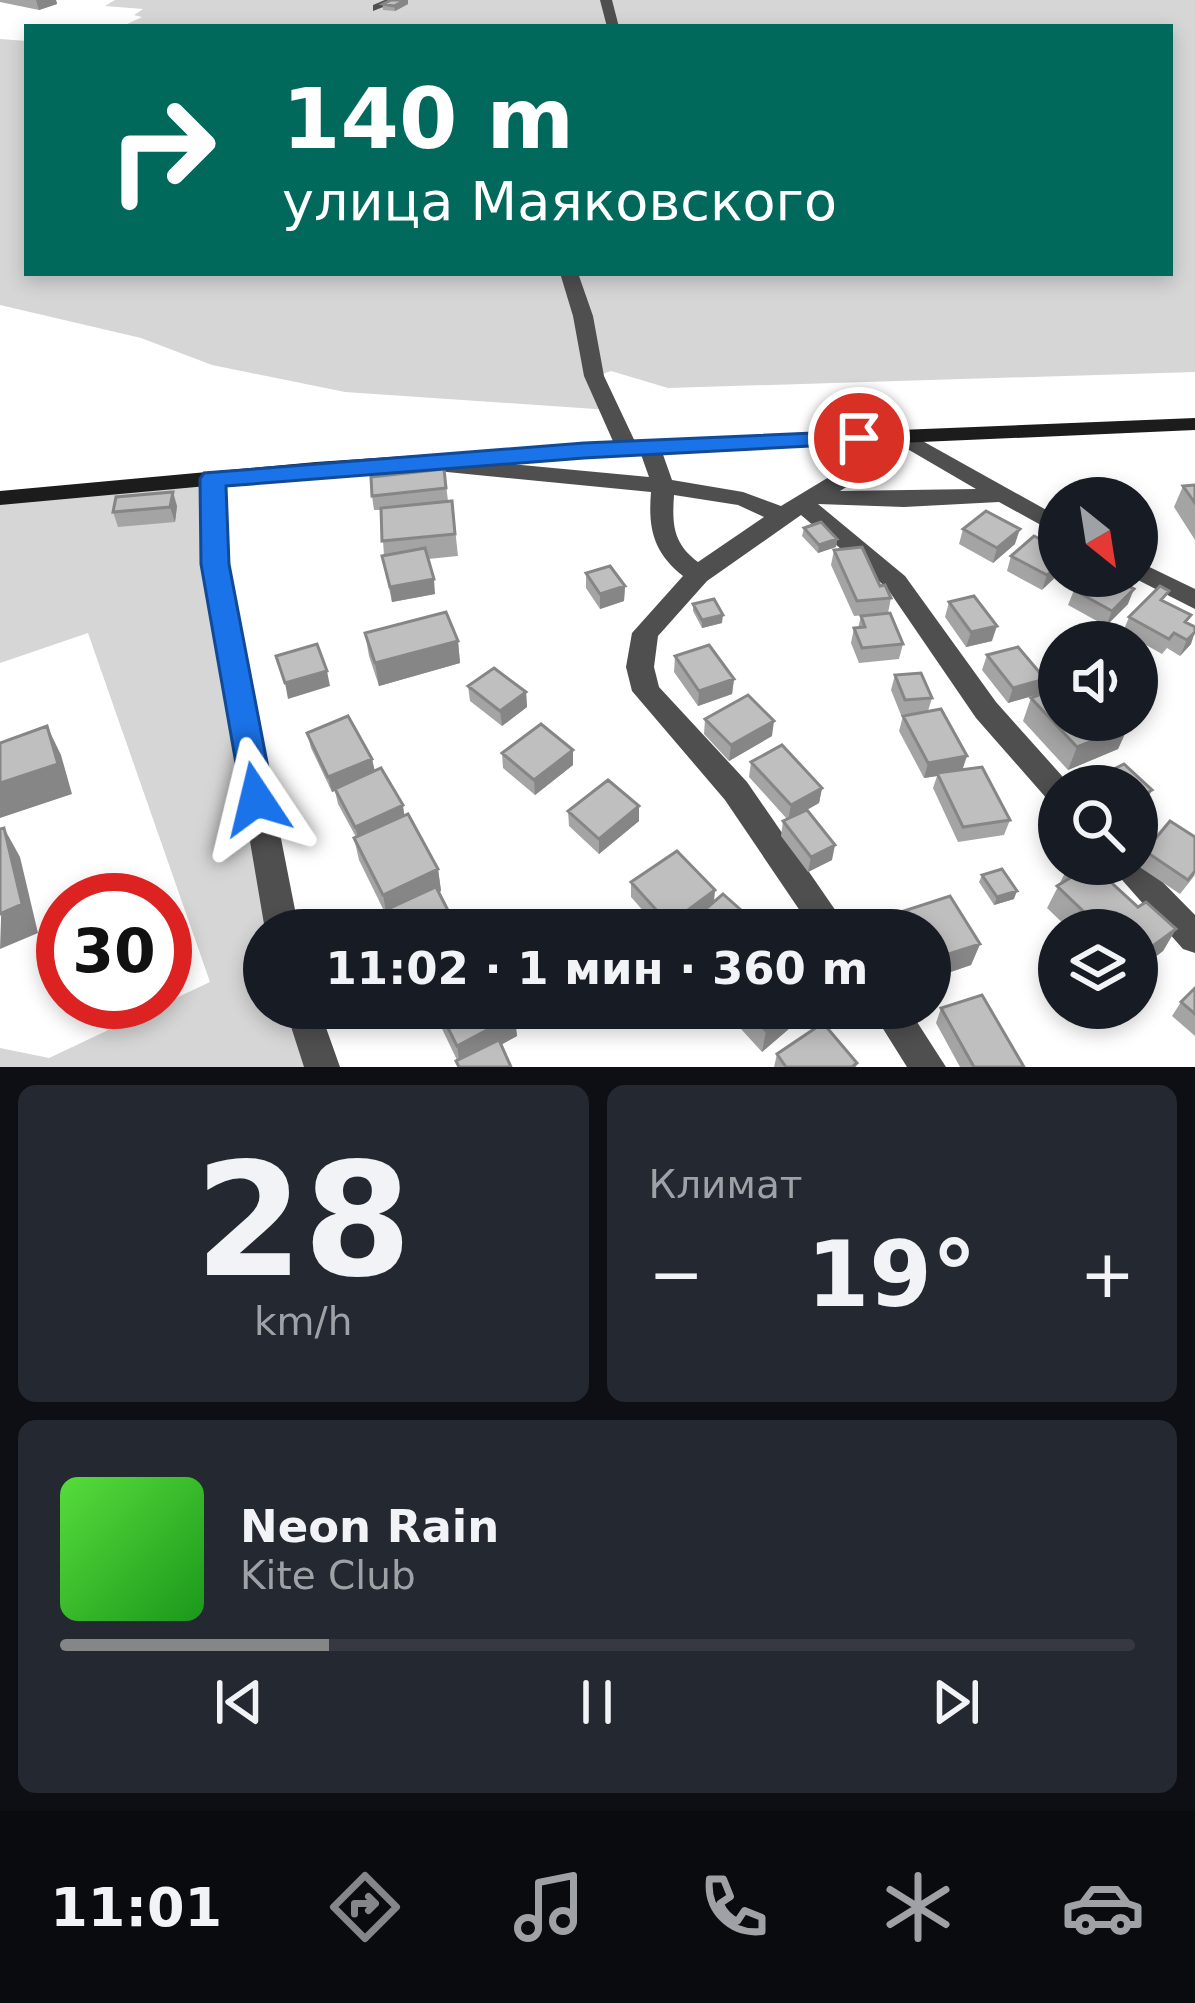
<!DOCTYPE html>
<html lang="ru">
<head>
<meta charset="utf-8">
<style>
  body { margin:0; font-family:"DejaVu Sans",sans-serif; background:#242831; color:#f1f3f6; height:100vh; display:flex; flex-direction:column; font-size:45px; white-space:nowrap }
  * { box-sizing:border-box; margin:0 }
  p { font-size:39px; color:#9ea1a6 }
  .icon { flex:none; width:66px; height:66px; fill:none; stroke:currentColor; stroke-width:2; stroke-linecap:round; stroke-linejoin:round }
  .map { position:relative; height:1067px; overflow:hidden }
  .sheet { display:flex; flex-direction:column; gap:18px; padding:18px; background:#0d0f14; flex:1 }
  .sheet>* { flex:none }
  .banner { position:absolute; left:24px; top:24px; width:1149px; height:252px; border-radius:0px; box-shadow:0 6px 18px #0003; background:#00695c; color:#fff; overflow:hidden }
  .needle { width:78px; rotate:150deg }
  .tools { position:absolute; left:1038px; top:477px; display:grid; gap:24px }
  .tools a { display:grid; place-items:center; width:120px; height:120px; border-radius:50%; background:#171b24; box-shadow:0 6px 18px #0003; font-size:60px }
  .speed { position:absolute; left:36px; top:873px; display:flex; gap:24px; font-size:60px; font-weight:700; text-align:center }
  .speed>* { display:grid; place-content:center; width:156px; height:156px; border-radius:50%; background:#171b24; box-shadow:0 6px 18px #0003; line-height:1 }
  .speed .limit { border:18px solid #d22; background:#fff; color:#111 }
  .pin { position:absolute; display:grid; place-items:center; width:102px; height:102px; color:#fff; margin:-51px; border:6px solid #fff; border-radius:50%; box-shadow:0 3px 12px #0007 }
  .me { position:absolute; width:132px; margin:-66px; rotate:350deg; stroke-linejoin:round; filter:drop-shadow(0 0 9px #0008) }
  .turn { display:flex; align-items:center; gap:42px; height:252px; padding:0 60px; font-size:54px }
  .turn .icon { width:156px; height:156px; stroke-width:2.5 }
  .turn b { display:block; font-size:84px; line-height:102px }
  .big { font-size:90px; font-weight:700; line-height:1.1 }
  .sheet .card { flex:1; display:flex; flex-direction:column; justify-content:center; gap:18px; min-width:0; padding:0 42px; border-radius:18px; background:#242831 }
  .sheet .dial { align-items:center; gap:0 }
  .dial b { font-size:156px; line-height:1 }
  .song { display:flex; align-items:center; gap:36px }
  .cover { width:144px; height:144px; border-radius:18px; background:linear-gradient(135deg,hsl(110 70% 55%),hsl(120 70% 35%)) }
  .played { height:12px; border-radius:6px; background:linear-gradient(90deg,#858687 25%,#363941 25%) }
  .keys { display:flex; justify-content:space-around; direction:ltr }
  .heat { display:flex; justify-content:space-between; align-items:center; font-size:66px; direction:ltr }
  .sheet .tiles { flex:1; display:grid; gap:18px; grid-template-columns:1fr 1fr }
  .card:last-child { grid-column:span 2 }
  .trip { position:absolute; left:243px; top:909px; width:708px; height:120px; border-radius:60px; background:#171b24; box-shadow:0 6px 18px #0003; font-weight:700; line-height:120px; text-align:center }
  .menu { display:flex; height:192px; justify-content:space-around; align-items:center; background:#090b0e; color:#9ea1a6 }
  .menu .icon { width:84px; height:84px }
  .menu .selected { color:#858687 }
  .menu b { font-size:54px; color:#f1f3f6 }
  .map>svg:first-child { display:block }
</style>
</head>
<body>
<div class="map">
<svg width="1195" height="1067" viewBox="0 0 1195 1067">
  <rect width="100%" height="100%" fill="#fff"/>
  <!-- green -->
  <path fill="#d6d6d6" d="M115 0H1195V372L668 388 611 371 594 377 610 410 345 392 212 365 141 338 0 305V39L27 41V273H1170V27H121L142 17 134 15 143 9 105 6Z
    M213 479 282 930H264V1008H302L322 1067H0V1048L49 1058 210 982 88 633 0 663V498Z"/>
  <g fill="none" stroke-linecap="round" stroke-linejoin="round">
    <!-- minor -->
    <path fill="#4f4f4f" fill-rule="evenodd" d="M385 0H401L373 11V5Z
      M600 0H612L619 27H607Z
      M560 273H578L593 316 604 376 638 448 635 453 627 455 616 448 584 376 573 316Z
      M901 429 1059 517V535L999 502 904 507 818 504 905 576 996 702 1071 786H1059V803L1048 800 976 718 887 588 801 515 707 581 658 636 654 667 659 687 747 782 849 930H813L725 800 632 691 626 667 632 633 683 576C653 552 648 528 651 492L437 471 426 464 437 457 649 477 638 446 649 439 660 446 672 480 743 492 781 506 882 445 893 431ZM904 447 976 489 840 491 898 455ZM674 495 738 505 764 517 698 562C673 543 672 525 674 495Z
      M213 472 224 479 227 564 299 930H265L203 564 202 479Z
      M1137 561 1195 589V609L1130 576H1137Z
      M1137 856 1195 915V953L1183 949 1108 864H1137Z
      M285 1008H319L340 1067H304Z
      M870 1008H908L946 1067H907Z"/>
    <!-- secondary -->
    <path fill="#1c1c1c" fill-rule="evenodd" d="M1195 418V430L627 455 316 476 0 505V491L316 462 627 441Z"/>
  </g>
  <!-- wall -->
  <path fill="#a4a4a4" d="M0 0H56L57 4 39 10 0 2Z
    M391 0H408V4L395 11 383 10V4Z
    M444 469 448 501H452L458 556 428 559 435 594 392 602 382 556H384L381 510H374L372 496Z
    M1195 485V540L1174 507 1183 486Z
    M177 506 175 522 118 527 113 512Z
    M804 528 837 539 836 547 818 553 802 536Z
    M963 529 1015 544 993 563 959 544Z
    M1059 549 1042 590 1007 571 1011 556Z
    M834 550 880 586 891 598 888 613 854 616 831 565Z
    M586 573 625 586 624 601 600 609 586 588Z
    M1074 590 1128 604 1106 626 1068 605Z
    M949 602 992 641 966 647 945 617Z
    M1165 602 1187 623 1191 644 1180 656 1167 648 1162 654 1123 632 1129 617Z
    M693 604 722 623 702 628 693 611Z
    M861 616 903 644 899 659 859 663 851 643 854 628H858Z
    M365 633 458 641 460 663 379 686 369 656Z
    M987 655 1045 679 1039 694 1008 703 982 670Z
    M675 656 734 679 732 694 698 706 674 672Z
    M895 675 932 698 928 711 962 770 1010 820 1004 835 958 842 933 788 937 776 924 778 899 731 903 716 910 714 901 715 891 690Z
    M468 686 526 692 527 707 502 726 470 701Z
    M1031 698 1128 727 1118 749 1068 770 1023 721Z
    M705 719 772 736 729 761 704 734Z
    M307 733 372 759 375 771 438 869 441 891 439 892 458 930H394L390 916 387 917 359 860 354 838 356 837 338 804 335 791 332 792 311 748Z
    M573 750V765L535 795 503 768 502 753Z
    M751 762 822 788 819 803 807 810 832 860 808 872 781 836 783 821 787 819 749 777Z
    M639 806V821L599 854 569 826 568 811Z
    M1145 851 1195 875 1180 894 1138 866Z
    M1078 864H1091L1138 907 1146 902 1176 929 1163 951 1138 970 1137 930H1070L1047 908 1065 873Z
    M982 875 1014 899 994 905 979 882Z
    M631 882 715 890 714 902 760 927 759 930H660L631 897Z
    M950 896 980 944 971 965 930 979V930H878L882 918Z
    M1195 988V1036L1172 1016 1181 1002Z
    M432 1008H511L517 1036 501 1045 511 1067H457V1060Z
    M722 1008H806L805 1015 762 1052Z
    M941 1008 1024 1067H960L936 1023Z
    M777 1054 857 1063 856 1067H774Z"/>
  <!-- shaded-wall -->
  <path fill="#868686" d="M36 0H56L57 4 39 10Z
    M406 0H408V4L395 11 394 6Z
    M173 492 177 506 175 522 170 507Z
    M1020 529 1015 544 993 563 997 548Z
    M837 539 836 547 818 553 819 545Z
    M1059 564V574L1042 590 1047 575Z
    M434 579 435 594 392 602 390 587Z
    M625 586 624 601 600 609V594Z
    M1134 589 1128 604 1106 626 1112 611Z
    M723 615 722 623 702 628V620Z
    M997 626 992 641 966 647 971 632Z
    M1195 632 1191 644 1180 656 1187 640Z
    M458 641 460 663 379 686 375 663Z
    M327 671 330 686 288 699 285 683Z
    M734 679 732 694 698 706 699 691Z
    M1045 679 1039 694 1008 703 1013 688Z
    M526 692 527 707 502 726 500 711Z
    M774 721 772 736 729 761 731 745Z
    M47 726 61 755 72 794 0 818V783Z
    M1128 727 1118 749 1068 770 1077 747Z
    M573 750V765L535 795 534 780Z
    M967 756 962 771 937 773V776L924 778 928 763Z
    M372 759 375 774 332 792 328 777Z
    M822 788 819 803 788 820 791 805Z
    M1152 790 1144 806 1137 809V798Z
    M403 805 405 820 359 842 355 827Z
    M639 806V821L599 854V839Z
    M4 828 20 857 38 933 0 949Z
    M835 845 832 860 808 872 811 857Z
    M438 869 441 891 391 915 388 909 390 916 387 917 383 895Z
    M715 890 713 905 680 930H669V924Z
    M1017 891 1014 899 994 905 997 897Z
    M1176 929 1163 951 1138 970 1150 948Z
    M980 944 971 965 930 979V960Z
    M793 1008H806L805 1015 762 1052 766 1031Z
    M515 1015 517 1036 460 1066 457 1046Z"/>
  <!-- building -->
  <path fill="#bfbfbf" stroke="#868686" stroke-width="3" d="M391 0H406L394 6 383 4Z
    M444 469 446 488 372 496 371 477Z
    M1195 485V503L1183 486Z
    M173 492 170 507 113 512 116 497Z
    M452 501 455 534 382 541 381 508Z
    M986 511 1020 529 997 548 963 529Z
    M821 522 837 539 819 545 804 528Z
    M1034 536 1059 549V564L1047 575 1011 556Z
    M862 547 880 586 885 585 891 598 857 601 834 550Z
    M425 548 434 579 390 587 382 556Z
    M610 566 625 586 600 594 586 573Z
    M1089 576H1108L1134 589 1112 611 1074 590Z
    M1160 586 1169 591 1161 600 1191 615 1185 622 1195 627V632L1187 640 1174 633 1169 639 1129 617Z
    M974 596 997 626 971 632 949 602Z
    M714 599 723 615 702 620 693 604Z
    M446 612 458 641 375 663 365 633Z
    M890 613 903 644 862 648 854 628 865 627 861 616Z
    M317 644 327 671 285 683 276 656Z
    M709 645 734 679 699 691 675 656Z
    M1018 647 1045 679 1013 688 987 655Z
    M494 668 526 692 500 711 468 686Z
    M921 673 932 698 905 700 895 675Z
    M1059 687V720H1122L1128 727 1077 747 1031 698Z
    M748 695 774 721 731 745 705 719Z
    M941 709 967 756 928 763 903 716Z
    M348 716 372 759 328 777 307 733Z
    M541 724 573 750 534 780 502 753Z
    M47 726 58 764 0 783V743Z
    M782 745 822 788 791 805 751 762Z
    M1124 764 1152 790 1137 798V786H1097L1092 780Z
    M982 767 1010 820 963 827 937 773Z
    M381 768 403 805 355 827 335 789Z
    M608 780 639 806 599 839 568 811Z
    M807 810 835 845 811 857 783 821Z
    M408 814 438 869 383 895 354 838Z
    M1170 821 1195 837V871L1188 880 1145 851Z
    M4 828 22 904 0 914V829Z
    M677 851 715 890 669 924 631 882Z
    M1078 864H1091L1138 907 1146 902 1176 929 1150 948 1137 936V930H1103L1057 886 1070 878 1065 873Z
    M1002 869 1017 891 997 897 982 875Z
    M436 887 458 930H398L388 909Z
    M723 894 760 927 757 930H681Z
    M950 896 980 944 930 960V930H889L882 918Z
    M1195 988V1014L1181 1002Z
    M982 995 1024 1067H974L941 1008Z
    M438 1008H511L515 1015 457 1046Z
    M745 1008H793L766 1031Z
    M823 1023 857 1063 852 1067H786L777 1054Z
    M499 1040 511 1067H459L456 1061Z"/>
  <!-- route -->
  <path fill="#1a73e8" stroke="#114b97" stroke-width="3" d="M859 431 868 433 872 438 868 443 584 458 226 486 229 564 274 799 269 809 256 813 244 809 201 564 200 479 204 473 584 443Z"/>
</svg>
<div class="tools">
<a><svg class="needle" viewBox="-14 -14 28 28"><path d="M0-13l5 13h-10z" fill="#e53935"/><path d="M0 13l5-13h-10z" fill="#9ea1a6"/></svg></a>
<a><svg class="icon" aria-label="sound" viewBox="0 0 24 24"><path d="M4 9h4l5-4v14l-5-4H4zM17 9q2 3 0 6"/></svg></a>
<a><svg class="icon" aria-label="search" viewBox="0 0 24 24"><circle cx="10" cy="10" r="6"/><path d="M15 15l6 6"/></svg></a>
<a><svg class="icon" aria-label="layers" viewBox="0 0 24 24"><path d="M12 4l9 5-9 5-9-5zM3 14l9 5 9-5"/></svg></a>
</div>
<div class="speed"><div class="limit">30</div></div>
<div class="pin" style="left:859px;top:438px;background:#d93025"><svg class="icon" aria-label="arrive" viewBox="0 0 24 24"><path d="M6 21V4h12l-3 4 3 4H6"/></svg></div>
<svg class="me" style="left:256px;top:799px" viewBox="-20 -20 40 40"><path d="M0-17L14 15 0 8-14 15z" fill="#1a73e8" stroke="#fff" stroke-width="4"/></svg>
<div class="trip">11:02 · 1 мин · 360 m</div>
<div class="banner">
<div class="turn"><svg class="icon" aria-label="right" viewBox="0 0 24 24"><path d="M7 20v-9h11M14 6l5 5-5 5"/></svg><div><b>140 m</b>улица Маяковского</div></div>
</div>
</div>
<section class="sheet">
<div class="tiles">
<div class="card dial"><b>28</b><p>km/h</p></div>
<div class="card"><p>Климат</p>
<div class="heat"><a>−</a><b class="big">19°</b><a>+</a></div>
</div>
<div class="card">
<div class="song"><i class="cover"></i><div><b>Neon Rain</b><p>Kite Club</p></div></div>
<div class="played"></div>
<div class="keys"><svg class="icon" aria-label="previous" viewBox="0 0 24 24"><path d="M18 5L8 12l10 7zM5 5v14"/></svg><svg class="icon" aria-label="pause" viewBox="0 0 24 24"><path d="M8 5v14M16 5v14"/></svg><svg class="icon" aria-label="next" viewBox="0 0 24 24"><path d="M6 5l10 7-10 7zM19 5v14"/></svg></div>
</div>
</div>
</section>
<nav class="menu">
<b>11:01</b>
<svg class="icon selected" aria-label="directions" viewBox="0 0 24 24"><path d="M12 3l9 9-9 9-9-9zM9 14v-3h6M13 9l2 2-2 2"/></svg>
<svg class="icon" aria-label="music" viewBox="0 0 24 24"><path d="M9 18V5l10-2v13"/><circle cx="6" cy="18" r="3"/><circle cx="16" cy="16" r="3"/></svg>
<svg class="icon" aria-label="phone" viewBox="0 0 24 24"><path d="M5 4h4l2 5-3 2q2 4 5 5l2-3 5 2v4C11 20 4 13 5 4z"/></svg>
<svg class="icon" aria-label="climate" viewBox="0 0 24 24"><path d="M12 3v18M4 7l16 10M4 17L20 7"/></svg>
<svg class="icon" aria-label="car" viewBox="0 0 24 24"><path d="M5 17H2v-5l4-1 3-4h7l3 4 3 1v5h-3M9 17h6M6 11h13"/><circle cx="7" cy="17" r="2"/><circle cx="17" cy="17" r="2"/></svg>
</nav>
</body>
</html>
